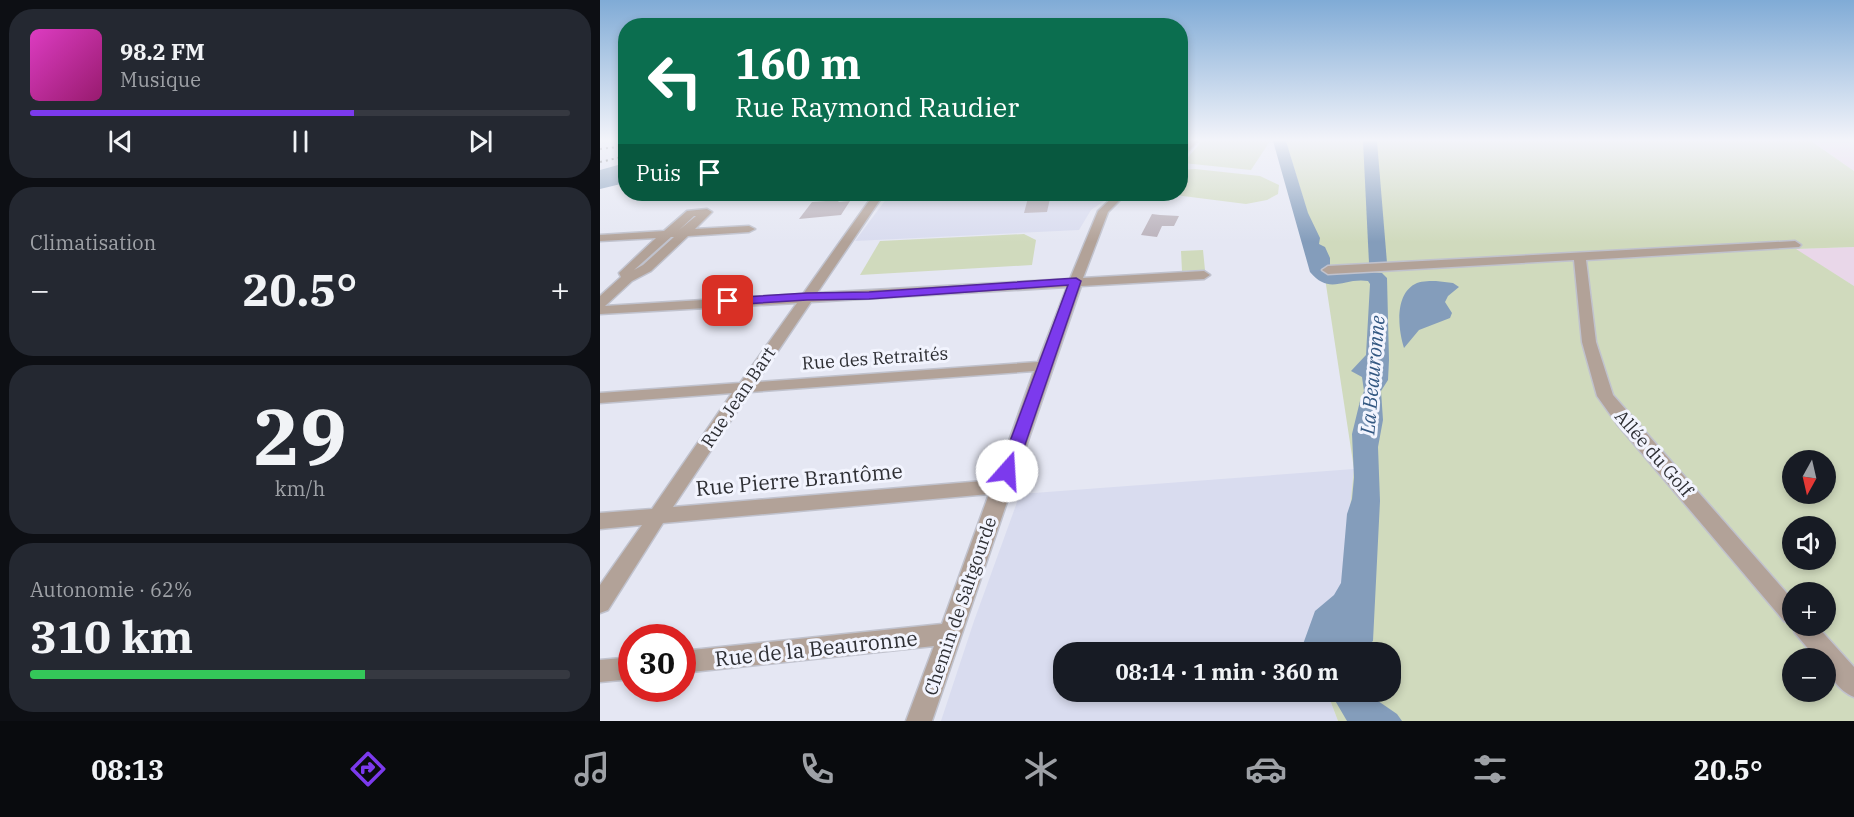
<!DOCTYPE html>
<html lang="fr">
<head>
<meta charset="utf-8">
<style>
  body { margin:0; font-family:"IBM Plex Serif",serif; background:#242831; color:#f1f3f6; height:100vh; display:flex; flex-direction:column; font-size:22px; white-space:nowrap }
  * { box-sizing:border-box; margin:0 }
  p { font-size:20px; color:#9ea1a6 }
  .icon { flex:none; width:33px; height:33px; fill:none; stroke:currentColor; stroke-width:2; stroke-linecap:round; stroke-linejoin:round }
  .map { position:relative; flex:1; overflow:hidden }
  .drawer { display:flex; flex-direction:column; gap:9px; padding:9px; background:#0d0f14; width:600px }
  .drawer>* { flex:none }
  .banner { position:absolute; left:18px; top:18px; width:570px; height:183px; border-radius:24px; box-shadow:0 3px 9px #0003; background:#0b6e4f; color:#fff; overflow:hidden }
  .needle { width:39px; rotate:188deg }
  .fabs { position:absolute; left:1182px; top:450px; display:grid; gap:12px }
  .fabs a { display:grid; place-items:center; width:54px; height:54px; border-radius:50%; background:#171b24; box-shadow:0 3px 9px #0003; font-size:30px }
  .speed { position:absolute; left:18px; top:624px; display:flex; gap:12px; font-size:30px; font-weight:700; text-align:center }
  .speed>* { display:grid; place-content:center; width:78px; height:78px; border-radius:50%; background:#171b24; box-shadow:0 3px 9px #0003; line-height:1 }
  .speed .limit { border:9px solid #d22; background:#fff; color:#111 }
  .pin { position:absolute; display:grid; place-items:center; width:51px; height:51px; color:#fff; margin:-26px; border-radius:12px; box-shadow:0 3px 9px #0006 }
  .me { position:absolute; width:66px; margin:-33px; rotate:19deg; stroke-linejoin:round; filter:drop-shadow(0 0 4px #0008) }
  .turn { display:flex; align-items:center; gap:21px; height:126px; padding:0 18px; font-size:27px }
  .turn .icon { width:78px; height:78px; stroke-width:2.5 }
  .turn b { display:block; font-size:42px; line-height:51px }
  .then { display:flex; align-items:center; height:57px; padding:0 18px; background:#0003; gap:12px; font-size:22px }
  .big { font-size:45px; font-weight:800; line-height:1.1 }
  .drawer .card { flex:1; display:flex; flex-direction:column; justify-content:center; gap:9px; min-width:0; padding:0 21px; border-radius:24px; background:#242831 }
  .drawer .dial { align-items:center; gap:0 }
  .dial b { font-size:78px; line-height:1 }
  .song { display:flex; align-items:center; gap:18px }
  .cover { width:72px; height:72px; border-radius:9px; background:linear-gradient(135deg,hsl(310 70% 55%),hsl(320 70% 35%)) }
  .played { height:6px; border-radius:3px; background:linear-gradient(90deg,#7c3aed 60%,#363941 60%) }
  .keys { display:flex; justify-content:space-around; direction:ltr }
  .heat { display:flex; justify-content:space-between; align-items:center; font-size:33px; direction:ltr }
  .charge { height:9px; border-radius:4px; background:linear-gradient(90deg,#34c759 62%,#363941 0) }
  .trip { position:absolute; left:453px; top:642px; width:348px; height:60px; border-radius:24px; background:#171b24; box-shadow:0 3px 9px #0003; font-weight:800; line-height:60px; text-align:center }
  .tab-bar { display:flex; height:96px; justify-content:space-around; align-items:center; background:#090b0e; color:#9ea1a6 }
  .tab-bar .icon { width:42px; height:42px }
  .tab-bar .on { color:#7c3aed }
  .tab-bar b { font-size:27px; color:#f1f3f6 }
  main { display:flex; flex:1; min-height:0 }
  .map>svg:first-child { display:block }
</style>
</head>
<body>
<main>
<section class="drawer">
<div class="card">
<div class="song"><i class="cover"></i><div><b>98.2 FM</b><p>Musique</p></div></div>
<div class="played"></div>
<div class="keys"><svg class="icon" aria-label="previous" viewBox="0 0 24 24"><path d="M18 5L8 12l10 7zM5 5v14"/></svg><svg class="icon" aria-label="pause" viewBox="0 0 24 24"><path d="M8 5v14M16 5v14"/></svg><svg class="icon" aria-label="next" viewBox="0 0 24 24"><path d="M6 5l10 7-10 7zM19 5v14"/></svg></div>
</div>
<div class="card"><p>Climatisation</p>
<div class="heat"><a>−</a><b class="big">20.5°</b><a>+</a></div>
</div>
<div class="card dial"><b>29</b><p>km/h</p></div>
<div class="card"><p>Autonomie · 62%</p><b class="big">310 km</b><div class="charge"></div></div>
</section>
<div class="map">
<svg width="1254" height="721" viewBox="0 0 1254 721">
  <rect width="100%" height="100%" fill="#e5e7f3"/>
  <!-- industrial -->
  <path fill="#e9d7e9" d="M1211 141H1254V171L1226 151Z
    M1254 247V286L1195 249Z"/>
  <!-- built -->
  <path fill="#d9dcef" d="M0 141H25V163L0 170Z
    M290 194H514L491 210 479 230 255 241Z
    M754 469 741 598 714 652H464V692H727L738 721H341L374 621 420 494Z"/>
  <!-- green -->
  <path fill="#d0dabd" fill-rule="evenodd" d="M602 141H670L651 170 583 163Z
    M686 141H1211L1254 171V247L1196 249 1254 286V721H738L727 692H790V652H714L741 598 754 469 723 265ZM1192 460H1226V494H1192ZM1192 526H1226V560H1192ZM1192 592H1226V626H1192ZM1192 658H1226V692H1192Z
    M595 169 660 176 679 185 678 194 667 200 646 204 567 194H580L581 170Z
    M424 234 436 240 432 265 260 275 280 241Z
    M603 250 605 270 582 271 581 251Z"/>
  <!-- water -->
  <path fill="#849dbb" d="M673 141H686L708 213 720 238 719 244 725 247 730 258V269L782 273 787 278 789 360 788 380 781 391 783 420 778 447 780 501 773 641 758 652H702V647L715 611 734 595 741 583 747 514 752 499 754 478 752 434 760 401 764 391 762 377 751 371 766 355 770 284 768 281C744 277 730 296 710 272Z
    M25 163V183L0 189V170Z
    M836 281 853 283 859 287 848 296 845 302 852 313 850 318 819 330 804 348C798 329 794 293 817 283 823 281 831 281 836 281Z
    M730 692H765L797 714 802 721H747Z"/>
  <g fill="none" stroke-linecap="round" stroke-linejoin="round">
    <!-- stream -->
    <path stroke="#849dbb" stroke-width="3" d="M47 260 66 242"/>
    <!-- river -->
    <path fill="#849dbb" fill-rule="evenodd" d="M763 141H777L787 263 784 267H772L769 263Z"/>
  </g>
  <!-- building -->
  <path fill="#bab2bb" d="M429 194H451L447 212 424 213Z
    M240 200 238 202 250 201 241 215 199 219 212 202Z
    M552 214 560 215 579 216 574 226H562L557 237 541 235Z"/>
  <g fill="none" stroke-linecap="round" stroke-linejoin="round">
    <defs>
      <path id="street" d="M589 141H598L580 159V150Z
        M274 194H284L217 293 470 279 498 211 516 194H526L508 212 483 278 604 271 610 275 604 279 481 286 332 721H306L334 646 82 673V651L342 624 389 494 63 523 8 610 0 613V585L42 525 0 529V513L52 509 132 393 0 403V393L140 383 197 303 0 314V296L21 277 19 273 56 238 0 241V235L64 231 87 211 107 209 112 212 95 229 149 226 155 229 149 232 88 236 51 271 32 281 5 306 203 294ZM94 216H96L79 230ZM71 237H74L43 265 34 270ZM467 287 438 362 157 382 211 302ZM434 371 395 480 73 507 150 392Z
        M1195 241 1201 245 1199 247 986 260 996 342 1013 395 1192 599V624L1184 621 1017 424 997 396 982 342 974 260 728 274 722 270 728 266Z
        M1192 624 1217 626 1254 667V697C1239 691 1226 674 1226 658H1216L1195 633Z
        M32 657V679L0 682V660Z"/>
    </defs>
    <!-- street casing -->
    <use href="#street" stroke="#c0c2cd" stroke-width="3"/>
    <!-- street -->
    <use href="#street" fill="#b2a298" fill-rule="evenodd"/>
    <!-- rail -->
    <path stroke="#53555b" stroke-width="2" stroke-dasharray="2 4" stroke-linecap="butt" d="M0 149 26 146
      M0 162 26 156"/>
  </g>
  <!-- sky -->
  <linearGradient id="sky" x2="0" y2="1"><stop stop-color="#80abd6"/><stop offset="0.58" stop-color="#f3f4fa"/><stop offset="1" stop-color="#f3f4fa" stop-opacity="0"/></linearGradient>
  <rect width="1254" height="242" fill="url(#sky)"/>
  <!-- route -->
  <path fill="#7c3aed" stroke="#51269a" stroke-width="1.5" d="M476 278 481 281 416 471 413 475H402L399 471 468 285 269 299 207 300 128 305 122 301 128 298 207 293 269 292Z"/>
  <g text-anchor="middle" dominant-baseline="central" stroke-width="6" stroke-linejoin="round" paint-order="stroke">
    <!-- street labels -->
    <g font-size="18" fill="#2e2f34" stroke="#f2f4fe">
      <text transform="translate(275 358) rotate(-4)">Rue des Retraités</text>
      <text transform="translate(138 397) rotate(-56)">Rue Jean Bart</text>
      <text transform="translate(1054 453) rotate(49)">Allée du Golf</text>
      <text transform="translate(360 606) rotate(-71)">Chemin de Saltgourde</text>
    </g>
    <!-- water labels -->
    <g font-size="20" font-style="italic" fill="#335882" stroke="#f2f4fe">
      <text transform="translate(772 375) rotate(-85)">La Beauronne</text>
    </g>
    <!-- near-street labels -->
    <g font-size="21" fill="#2e2f34" stroke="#f2f4fe">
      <text transform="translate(199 479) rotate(-5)">Rue Pierre Brantôme</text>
      <text transform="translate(216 648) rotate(-6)">Rue de la Beauronne</text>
    </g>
  </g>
</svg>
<div class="fabs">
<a><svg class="needle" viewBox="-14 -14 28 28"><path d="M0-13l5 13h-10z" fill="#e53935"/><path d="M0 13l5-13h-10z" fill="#9ea1a6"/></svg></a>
<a><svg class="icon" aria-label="sound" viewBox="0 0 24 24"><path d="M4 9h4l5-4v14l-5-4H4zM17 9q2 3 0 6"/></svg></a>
<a>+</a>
<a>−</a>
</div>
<div class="speed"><div class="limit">30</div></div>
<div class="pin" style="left:128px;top:301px;background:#d93025"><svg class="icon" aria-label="arrive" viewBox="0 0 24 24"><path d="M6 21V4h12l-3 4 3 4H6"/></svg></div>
<svg class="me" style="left:407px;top:471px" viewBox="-20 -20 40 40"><circle r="19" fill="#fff"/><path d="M0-13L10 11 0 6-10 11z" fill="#7c3aed"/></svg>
<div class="trip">08:14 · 1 min · 360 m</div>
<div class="banner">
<div class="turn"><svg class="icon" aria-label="left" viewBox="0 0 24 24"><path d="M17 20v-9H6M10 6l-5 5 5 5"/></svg><div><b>160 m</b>Rue Raymond Raudier</div></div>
<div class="then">Puis<svg class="icon" aria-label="arrive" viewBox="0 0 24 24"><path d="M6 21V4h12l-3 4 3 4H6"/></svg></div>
</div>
</div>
</main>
<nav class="tab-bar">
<b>08:13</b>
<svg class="icon on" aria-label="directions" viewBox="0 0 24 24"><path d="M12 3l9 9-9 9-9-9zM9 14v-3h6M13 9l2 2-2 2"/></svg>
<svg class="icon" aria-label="music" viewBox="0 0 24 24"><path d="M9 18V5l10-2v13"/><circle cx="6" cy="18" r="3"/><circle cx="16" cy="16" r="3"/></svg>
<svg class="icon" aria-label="phone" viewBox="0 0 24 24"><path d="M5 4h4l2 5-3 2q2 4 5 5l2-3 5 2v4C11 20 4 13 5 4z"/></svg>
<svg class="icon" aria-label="climate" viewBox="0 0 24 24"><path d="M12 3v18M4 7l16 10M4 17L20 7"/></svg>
<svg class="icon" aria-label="car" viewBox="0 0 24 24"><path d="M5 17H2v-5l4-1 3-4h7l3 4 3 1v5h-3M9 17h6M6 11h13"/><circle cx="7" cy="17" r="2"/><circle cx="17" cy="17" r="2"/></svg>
<svg class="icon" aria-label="filters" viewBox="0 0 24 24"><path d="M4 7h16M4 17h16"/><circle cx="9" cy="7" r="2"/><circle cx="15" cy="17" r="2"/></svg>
<b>20.5°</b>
</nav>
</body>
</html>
